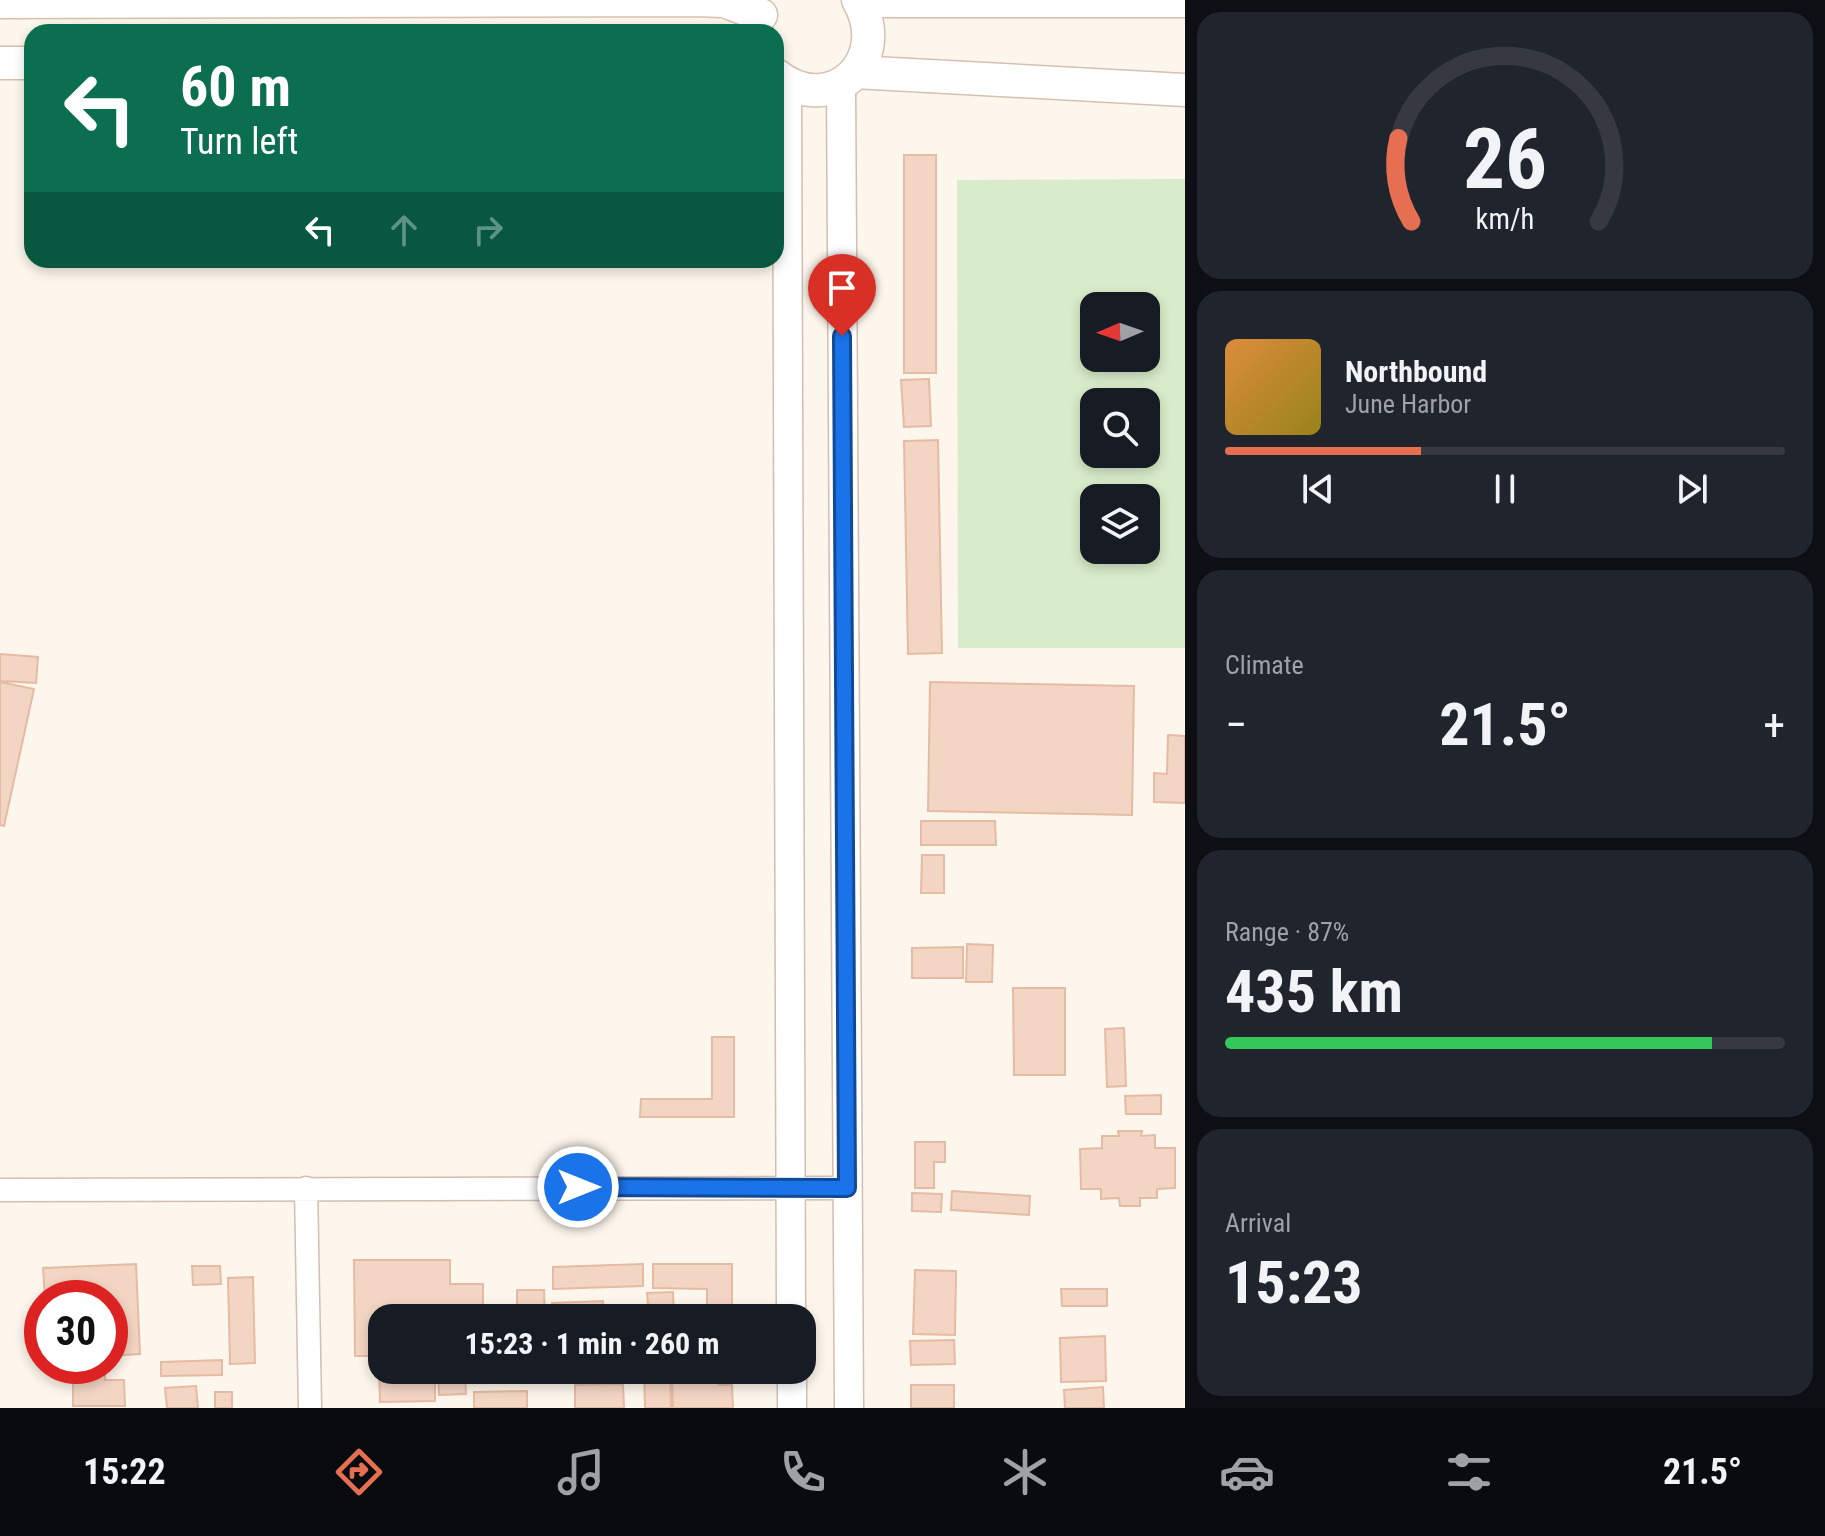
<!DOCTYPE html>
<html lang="en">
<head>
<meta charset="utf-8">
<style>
  body { margin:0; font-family:"Roboto Condensed",sans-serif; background:#20242c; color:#f1f3f6; height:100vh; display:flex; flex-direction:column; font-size:30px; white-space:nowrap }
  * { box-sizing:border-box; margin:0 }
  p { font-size:26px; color:#9ea1a6 }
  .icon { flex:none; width:44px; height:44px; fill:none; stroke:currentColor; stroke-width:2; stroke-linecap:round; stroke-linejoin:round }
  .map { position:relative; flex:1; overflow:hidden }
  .drawer { display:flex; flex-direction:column; gap:12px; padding:12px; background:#0d0f14; width:640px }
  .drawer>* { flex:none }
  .top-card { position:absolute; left:24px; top:24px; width:760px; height:244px; border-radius:24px; box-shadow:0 4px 12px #0003; background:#0b6e4f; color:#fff; overflow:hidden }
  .needle { width:52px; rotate:268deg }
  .tools { position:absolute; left:1080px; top:292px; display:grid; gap:16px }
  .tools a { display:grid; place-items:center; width:80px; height:80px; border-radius:16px; background:#171b24; box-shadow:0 4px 12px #0003; font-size:40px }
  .speed { position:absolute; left:24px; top:1280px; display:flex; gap:16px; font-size:40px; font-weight:700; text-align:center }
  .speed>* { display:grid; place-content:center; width:104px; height:104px; border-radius:50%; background:#171b24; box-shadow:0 4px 12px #0003; line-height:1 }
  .speed .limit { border:12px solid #d22; background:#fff; color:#111 }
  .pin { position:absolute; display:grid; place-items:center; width:68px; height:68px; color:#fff; margin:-82px -34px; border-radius:50% 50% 50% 0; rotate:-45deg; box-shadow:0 0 8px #0007 }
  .pin .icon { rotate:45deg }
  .me { position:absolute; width:88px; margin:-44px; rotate:90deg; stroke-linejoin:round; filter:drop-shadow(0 0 6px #0008) }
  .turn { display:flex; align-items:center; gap:28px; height:168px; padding:0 24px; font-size:36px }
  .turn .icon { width:104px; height:104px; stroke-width:2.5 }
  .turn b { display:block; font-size:56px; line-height:68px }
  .lanes { display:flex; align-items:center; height:76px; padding:0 24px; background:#0003; justify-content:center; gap:40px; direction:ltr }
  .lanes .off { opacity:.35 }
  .big { font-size:60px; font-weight:700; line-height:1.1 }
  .drawer .widget { flex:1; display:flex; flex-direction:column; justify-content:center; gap:12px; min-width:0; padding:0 28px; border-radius:24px; background:#20242c }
  .drawer .dial { align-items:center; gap:0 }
  .dial svg { height:208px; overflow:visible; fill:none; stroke:#363941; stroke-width:7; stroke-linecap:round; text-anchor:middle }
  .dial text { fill:#f1f3f6; stroke:none }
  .song { display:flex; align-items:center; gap:24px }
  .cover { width:96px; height:96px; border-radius:12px; background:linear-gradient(135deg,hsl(30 70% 55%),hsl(50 70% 35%)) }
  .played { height:8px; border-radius:4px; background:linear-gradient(90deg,#e76f51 35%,#363941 35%) }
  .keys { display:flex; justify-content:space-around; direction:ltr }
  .heat { display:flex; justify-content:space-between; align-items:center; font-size:44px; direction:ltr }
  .charge { height:12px; border-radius:6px; background:linear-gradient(90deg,#34c759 87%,#363941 0) }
  .trip { position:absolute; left:368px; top:1304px; width:448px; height:80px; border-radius:24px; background:#171b24; box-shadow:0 4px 12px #0003; font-weight:700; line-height:80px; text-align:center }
  .menu { display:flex; height:128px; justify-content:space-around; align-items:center; background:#090b0e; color:#9ea1a6 }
  .menu .icon { width:56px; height:56px }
  .menu .active { color:#e76f51 }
  .menu b { font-size:36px; color:#f1f3f6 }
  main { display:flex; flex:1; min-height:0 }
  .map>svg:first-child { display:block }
</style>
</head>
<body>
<main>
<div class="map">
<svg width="1185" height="1408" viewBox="0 0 1185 1408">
  <rect width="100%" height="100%" fill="#fdf6ec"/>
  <!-- green -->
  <path fill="#d8ecc9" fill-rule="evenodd" d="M1185 179V648H958L957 180ZM1094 306H1146V358H1094ZM1094 402H1146V454H1094ZM1094 498H1146V550H1094Z"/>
  <!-- building -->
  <path fill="#f3d5c3" stroke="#e6bba3" stroke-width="2" d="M904 155H936V373H904Z
    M929 379 931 426 904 427 901 380Z
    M938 440 942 653 908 654 904 441Z
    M0 654 38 657 36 683 0 681Z
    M0 682 34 689 4 826 0 825Z
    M930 682 1134 686 1132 815 928 811Z
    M1168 735 1185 736V803L1154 802V773L1167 774Z
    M921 821H995L996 845H921Z
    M922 855H944V893H921Z
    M967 944 993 945 992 982H966Z
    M963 947V978H912V948Z
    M1013 988H1065V1075H1014Z
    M1124 1028 1126 1086 1107 1087 1105 1029Z
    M712 1037H734V1117H640L641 1099H712Z
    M1161 1095V1114H1126L1125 1096Z
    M1118 1131H1142L1141 1136 1155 1135V1148H1175V1188L1157 1189V1198H1140V1206H1120L1119 1198 1101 1199V1189H1081L1080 1149 1102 1148V1136H1119Z
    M915 1142H945V1162H934V1188H915Z
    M952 1191 1030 1196 1029 1215 951 1210Z
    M912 1193 942 1194 941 1212 912 1211Z
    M354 1260H450V1284H483V1318H382V1356H355Z
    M136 1264 140 1354 110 1356V1298H45L43 1268Z
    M643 1264V1286L553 1289V1267Z
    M653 1264H732V1318H707V1289L653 1288Z
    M192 1266H220L221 1284 193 1285Z
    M915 1270 956 1271 955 1335 913 1334Z
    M253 1277 255 1363 230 1364 228 1278Z
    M1061 1289H1107V1306H1062Z
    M517 1290H544L545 1318H506V1305H517Z
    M673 1292 674 1318H649L647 1293Z
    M603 1301 604 1318H553L552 1303Z
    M1105 1336 1106 1381 1061 1382 1060 1338Z
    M954 1340 955 1364 911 1365 910 1341Z
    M222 1360V1375L161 1376V1362Z
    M73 1369H105V1380H124L125 1406H73Z
    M379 1369 435 1370V1401L380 1402Z
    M438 1370H465L466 1394 439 1395Z
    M469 1370H545V1378L469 1379Z
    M572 1370H605V1377L572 1378Z
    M644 1370H670L671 1408H645Z
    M672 1370H703V1377H718V1385H732L733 1408H673Z
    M623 1384 624 1408H575V1385Z
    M911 1385H954V1408H911Z
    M196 1386 198 1408H167L165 1388Z
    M1103 1387 1104 1408H1065L1064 1390Z
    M527 1391V1408H474V1392Z
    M215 1392H232V1408H215Z"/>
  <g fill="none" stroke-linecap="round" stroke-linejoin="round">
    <defs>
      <path id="minor" d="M306 1188 310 1408
        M0 1190 847 1188"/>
      <path id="tertiary" d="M787 84 791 1318
        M841 84 849 1408
        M792 1370V1408"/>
      <path id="secondary" d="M859 1H1185
        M0 2 695 0 724 1 761 15
        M0 63H32
        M855 72 1185 90
        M776 75C831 119 893 60 858 0"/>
    </defs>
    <!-- minor casing -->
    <use href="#minor" stroke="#d1beb0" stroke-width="25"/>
    <!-- tertiary casing -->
    <use href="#tertiary" stroke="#d1beb0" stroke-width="31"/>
    <!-- secondary casing -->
    <use href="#secondary" stroke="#d6c0b0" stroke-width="35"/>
    <!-- minor -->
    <use href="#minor" stroke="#fff" stroke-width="22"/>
    <!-- tertiary -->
    <use href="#tertiary" stroke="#fff" stroke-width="28"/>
    <!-- secondary -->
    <use href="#secondary" stroke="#fff" stroke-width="32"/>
  </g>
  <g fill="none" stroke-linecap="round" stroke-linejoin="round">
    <defs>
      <path id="route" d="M578 1187 847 1188 842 336"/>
    </defs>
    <!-- route casing -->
    <use href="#route" stroke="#114b97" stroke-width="20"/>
    <!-- route -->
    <use href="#route" stroke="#1a73e8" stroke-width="14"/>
  </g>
</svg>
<div class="tools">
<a><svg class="needle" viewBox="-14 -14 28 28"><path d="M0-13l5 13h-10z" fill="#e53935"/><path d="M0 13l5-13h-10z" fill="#9ea1a6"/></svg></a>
<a><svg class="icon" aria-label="search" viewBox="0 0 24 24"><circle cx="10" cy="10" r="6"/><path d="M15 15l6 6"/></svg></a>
<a><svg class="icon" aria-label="layers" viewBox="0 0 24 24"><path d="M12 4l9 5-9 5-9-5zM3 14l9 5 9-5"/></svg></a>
</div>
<div class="speed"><div class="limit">30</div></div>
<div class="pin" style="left:842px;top:336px;background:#d93025"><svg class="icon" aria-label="arrive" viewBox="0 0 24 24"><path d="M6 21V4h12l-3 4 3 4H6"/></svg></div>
<svg class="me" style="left:578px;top:1187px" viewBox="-20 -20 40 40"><circle r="17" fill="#1a73e8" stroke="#fff" stroke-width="3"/><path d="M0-11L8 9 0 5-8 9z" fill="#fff"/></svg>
<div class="trip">15:23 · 1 min · 260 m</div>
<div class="top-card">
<div class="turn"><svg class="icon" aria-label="left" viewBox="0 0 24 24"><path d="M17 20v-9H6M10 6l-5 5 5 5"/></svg><div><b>60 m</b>Turn left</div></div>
<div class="lanes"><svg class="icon" aria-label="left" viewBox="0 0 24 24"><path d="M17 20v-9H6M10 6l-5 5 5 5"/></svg><svg class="icon off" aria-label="ahead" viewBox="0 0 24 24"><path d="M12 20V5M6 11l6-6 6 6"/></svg><svg class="icon off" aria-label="right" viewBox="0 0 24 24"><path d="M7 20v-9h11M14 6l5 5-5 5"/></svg></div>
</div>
</div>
<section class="drawer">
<div class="widget dial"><svg viewBox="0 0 100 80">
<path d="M14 69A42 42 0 1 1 86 69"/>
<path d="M14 69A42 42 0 0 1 9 37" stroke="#e76f51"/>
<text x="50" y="56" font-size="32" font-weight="700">26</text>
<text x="50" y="72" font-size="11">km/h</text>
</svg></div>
<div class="widget">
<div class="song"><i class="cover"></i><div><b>Northbound</b><p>June Harbor</p></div></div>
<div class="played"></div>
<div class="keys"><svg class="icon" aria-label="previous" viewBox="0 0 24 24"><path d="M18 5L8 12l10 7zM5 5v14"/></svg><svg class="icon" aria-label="pause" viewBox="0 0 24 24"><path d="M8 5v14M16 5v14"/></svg><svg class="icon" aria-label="next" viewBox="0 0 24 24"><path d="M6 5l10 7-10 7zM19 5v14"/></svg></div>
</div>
<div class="widget"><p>Climate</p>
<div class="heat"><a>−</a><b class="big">21.5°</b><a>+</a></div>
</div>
<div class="widget"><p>Range · 87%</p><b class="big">435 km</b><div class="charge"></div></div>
<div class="widget"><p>Arrival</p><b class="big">15:23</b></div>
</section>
</main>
<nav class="menu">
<b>15:22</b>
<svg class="icon active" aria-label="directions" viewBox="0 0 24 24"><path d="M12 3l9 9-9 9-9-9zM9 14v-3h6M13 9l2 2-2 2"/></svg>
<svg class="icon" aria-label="music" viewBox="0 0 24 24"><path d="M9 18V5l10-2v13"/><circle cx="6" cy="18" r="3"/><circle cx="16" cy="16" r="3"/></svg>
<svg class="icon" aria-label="phone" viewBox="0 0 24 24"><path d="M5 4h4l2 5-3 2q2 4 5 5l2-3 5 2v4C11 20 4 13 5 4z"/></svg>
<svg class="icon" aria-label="climate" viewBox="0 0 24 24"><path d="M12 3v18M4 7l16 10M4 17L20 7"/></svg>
<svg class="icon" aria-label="car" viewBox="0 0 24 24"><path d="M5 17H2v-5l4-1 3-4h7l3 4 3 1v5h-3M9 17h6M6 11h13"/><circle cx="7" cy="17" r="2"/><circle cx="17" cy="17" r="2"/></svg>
<svg class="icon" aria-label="filters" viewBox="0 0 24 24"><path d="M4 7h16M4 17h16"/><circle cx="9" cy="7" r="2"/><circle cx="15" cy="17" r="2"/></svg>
<b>21.5°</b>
</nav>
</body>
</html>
